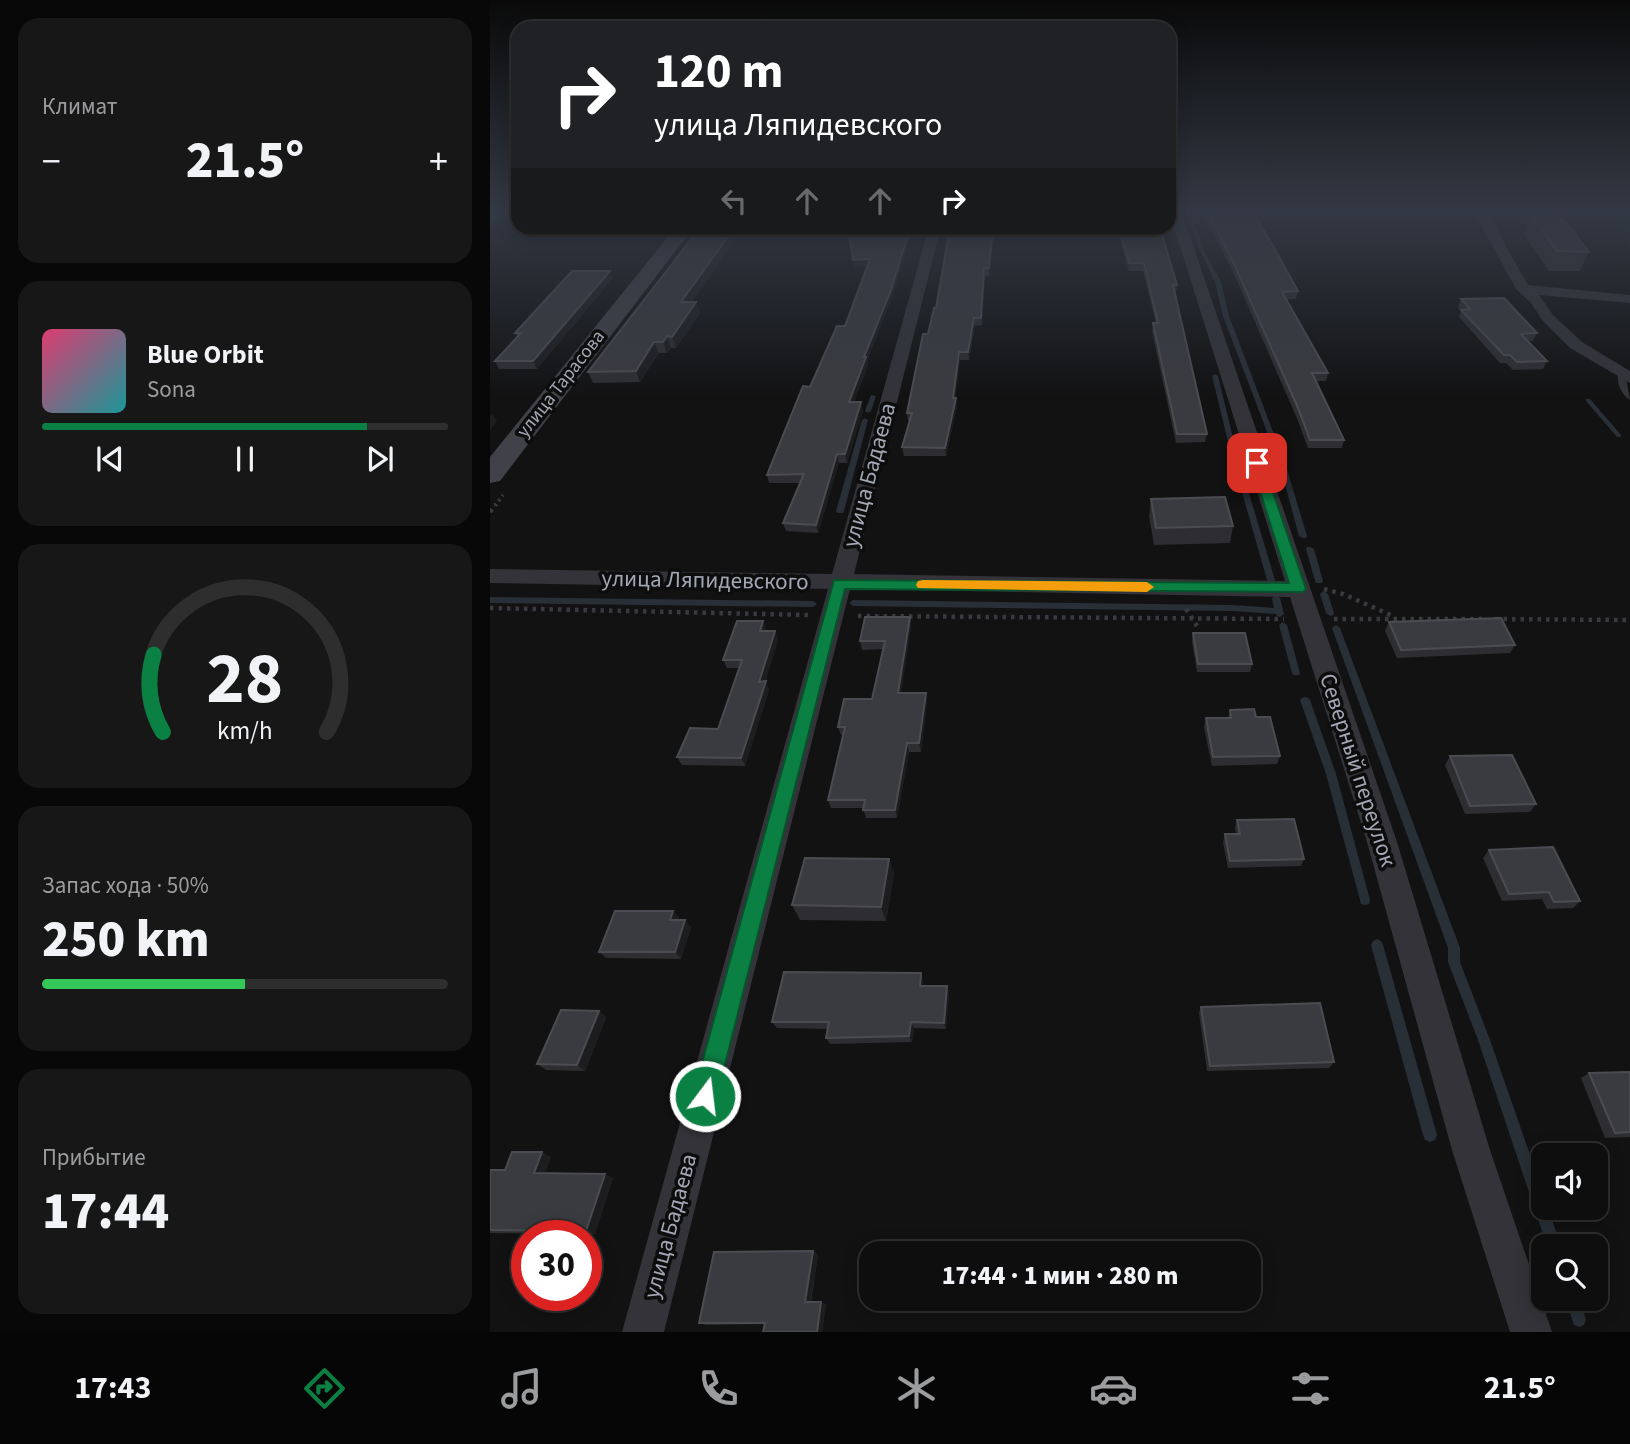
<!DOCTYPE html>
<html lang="ru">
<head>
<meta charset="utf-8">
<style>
  body { margin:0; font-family:"Source Sans 3",sans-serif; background:#171717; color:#f1f3f6; height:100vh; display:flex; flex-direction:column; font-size:26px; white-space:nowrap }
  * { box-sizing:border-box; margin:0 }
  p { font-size:23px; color:#9b9c9e }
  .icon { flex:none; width:38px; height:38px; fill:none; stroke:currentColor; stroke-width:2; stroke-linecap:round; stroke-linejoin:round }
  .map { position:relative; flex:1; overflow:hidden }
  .details { display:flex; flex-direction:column; gap:18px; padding:18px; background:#080808; width:490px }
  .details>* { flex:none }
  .guide { position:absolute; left:21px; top:21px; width:665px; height:214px; border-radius:21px; box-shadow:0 4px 18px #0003,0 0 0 2px #2e2e2e; background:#202124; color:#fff; overflow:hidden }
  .buttons { position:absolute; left:1041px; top:1143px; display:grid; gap:14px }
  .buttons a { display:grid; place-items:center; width:77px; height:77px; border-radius:14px; background:#0e0e0e; box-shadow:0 4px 18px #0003,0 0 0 2px #2e2e2e; font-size:35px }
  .speed { position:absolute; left:21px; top:1220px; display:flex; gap:14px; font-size:35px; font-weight:700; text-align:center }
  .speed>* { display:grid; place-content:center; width:91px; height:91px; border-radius:50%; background:#0e0e0e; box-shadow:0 4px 18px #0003,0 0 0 2px #2e2e2e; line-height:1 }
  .speed .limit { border:10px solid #d22; background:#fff; color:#111 }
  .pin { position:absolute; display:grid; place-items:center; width:60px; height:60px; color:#fff; margin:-30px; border-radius:14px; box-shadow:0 4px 10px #0006 }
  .me { position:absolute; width:77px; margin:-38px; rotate:15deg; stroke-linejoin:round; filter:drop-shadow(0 0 5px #0008) }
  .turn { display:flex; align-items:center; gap:24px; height:147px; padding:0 28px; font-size:32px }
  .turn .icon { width:91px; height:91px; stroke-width:2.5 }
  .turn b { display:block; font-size:49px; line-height:60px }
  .lanes { display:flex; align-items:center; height:66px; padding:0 28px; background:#0003; justify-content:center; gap:35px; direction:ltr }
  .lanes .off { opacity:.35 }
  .big { font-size:52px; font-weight:800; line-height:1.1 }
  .details .card { flex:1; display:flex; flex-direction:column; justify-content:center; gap:10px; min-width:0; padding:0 24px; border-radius:21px; background:#171717 }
  .details .dial { align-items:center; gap:0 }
  .dial svg { height:182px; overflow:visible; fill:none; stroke:#2e2e2e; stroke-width:7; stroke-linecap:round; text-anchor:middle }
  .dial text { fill:#f1f3f6; stroke:none }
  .song { display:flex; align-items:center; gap:21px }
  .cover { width:84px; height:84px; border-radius:10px; background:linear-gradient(135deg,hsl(340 70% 55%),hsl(180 70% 35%)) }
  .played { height:7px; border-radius:4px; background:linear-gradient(90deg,#0b8043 80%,#2e2e2e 80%) }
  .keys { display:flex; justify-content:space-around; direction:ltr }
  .heat { display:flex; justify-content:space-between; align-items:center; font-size:38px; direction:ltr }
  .charge { height:10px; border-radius:5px; background:linear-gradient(90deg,#34c759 50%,#2e2e2e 0) }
  .trip { position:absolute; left:369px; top:1241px; width:402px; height:70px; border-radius:21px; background:#0e0e0e; box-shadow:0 4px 18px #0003,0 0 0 2px #2e2e2e; font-weight:800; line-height:70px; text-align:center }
  .menu { display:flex; height:112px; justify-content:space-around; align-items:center; background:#060606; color:#9b9c9e }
  .menu .icon { width:49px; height:49px }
  .menu .on { color:#0b8043 }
  .menu b { font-size:32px; color:#f1f3f6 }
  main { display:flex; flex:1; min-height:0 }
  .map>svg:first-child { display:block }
</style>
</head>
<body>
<main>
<section class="details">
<div class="card"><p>Климат</p>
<div class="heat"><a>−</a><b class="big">21.5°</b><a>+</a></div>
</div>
<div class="card">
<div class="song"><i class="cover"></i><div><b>Blue Orbit</b><p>Sona</p></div></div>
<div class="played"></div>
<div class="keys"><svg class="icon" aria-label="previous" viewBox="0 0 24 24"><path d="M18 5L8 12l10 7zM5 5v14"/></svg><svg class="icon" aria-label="pause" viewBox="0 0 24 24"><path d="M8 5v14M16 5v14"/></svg><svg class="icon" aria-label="next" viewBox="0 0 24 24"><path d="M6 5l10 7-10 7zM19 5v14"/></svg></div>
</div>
<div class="card dial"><svg viewBox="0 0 100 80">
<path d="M14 69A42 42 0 1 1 86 69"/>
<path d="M14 69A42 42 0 0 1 10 35" stroke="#0b8043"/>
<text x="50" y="56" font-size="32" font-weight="700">28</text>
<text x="50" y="72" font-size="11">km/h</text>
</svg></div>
<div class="card"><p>Запас хода · 50%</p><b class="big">250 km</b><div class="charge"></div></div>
<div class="card"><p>Прибытие</p><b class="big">17:44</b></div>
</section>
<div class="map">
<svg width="1140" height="1332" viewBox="0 0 1140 1332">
  <rect width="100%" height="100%" fill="#121213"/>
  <!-- green -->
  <path fill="#181e19" d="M1112 210H1140V248L1127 227Z"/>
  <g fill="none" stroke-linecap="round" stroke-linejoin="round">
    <!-- stream -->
    <path fill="#282f37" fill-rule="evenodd" d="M696 210H700L713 248 731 282 739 316 796 466 817 536 816 538H813L809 536 790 466 733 316 725 282 709 248Z
      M998 216 1002 217 1016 245 1012 244Z
      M725 374 728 376 746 450 785 580 781 583 777 580 740 450 722 376Z
      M381 395 386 396 381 411 378 413 375 411Z
      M1096 399H1100L1131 435V437H1127L1096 401Z
      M375 418 378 420 354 511 353 513H347L346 511 372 420Z
      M817 547H820L824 549 833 581 832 583H826L825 581 816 549Z
      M834 591 838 594 844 613 843 615 840 616 836 613 830 594Z
      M786 595 790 598 794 614 790 617 787 616 786 614 742 611 363 606 359 603 363 600 742 605 784 608 782 598Z
      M0 597 323 601 327 604 323 607 0 603Z
      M793 622 797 625 810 673 809 675H803L802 673 789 625Z
      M846 625 850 628 970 948V962L1000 1040 1054 1195V1208H1058L1071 1246H1057L988 1040 958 962V948L842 628Z
      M815 697 818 698 820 700 846 774 880 900 879 904 875 905 871 904 870 900 836 774 810 700 812 698Z
      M887 939 891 941 893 945 947 1135 945 1140 940 1142 935 1140 933 1135 881 945 883 941Z
      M1075 1298H1090L1096 1320 1094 1325 1089 1327 1084 1325Z"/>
    <!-- path-far1 -->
    <path stroke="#393a40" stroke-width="3.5" stroke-dasharray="2.5 3.5" stroke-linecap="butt" d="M5 506 13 495"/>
    <!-- path -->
    <path stroke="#393a40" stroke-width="4.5" stroke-dasharray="3.5 5" stroke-linecap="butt" d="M0 512 6 504
      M834 589 853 594 903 616
      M0 608 318 615
      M696 609 707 626
      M368 616 794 619
      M844 619H996
      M1005 619 1140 620"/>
    <!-- lane -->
    <path fill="#333339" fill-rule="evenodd" d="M1128 370 1135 372 1140 400C1130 394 1126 381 1128 370Z"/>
    <!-- street -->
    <path fill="#333339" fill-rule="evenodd" d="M691 210 907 842 1000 1150 1062 1332H1020L962 1150 877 842 800 597 360 589 174 1332H132L338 589 0 583V569L342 574 437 234 436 228H448L449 234 364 574 795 581 679 211Z
      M983 210H995L1038 285 1140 295V303L1049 295 1063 315 1092 342 1140 371V383L1080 348 1053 321 1041 303 1026 289Z"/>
    <!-- secondary -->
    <path fill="#414249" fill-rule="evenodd" d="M185 228H203L10 481 0 483V457Z"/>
  </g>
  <!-- wall -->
  <path fill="#2e2e32" d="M711 210H762L808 291 806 299H796L838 373 836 381H825L854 440 852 448H818L806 416 744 274Z
    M1040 214 1099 252 1090 271H1059L1033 233Z
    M210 228H274L273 230H251L202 302H206L210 313 186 348H181L177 353H169L150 382 103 383 98 372Z
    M352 228H423L402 297 377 361 378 365 364 402 373 411 357 463H349L328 533 296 531 293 523 310 483H279L277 475 320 387 355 326 377 266 364 267 359 231 353 232Z
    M460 228H504L499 276H495L492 325 485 326 479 360H470L465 398 467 406 456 456H414L412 447 419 421H418L417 413 446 308Z
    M627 228H670L687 285 686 292H685L717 434 715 442 686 443 662 331 663 323H666L653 271H639Z
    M120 271 123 278 47 369H9L5 361 27 337 25 333Z
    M971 299 1047 333 1043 341H1038L1057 361 1053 369 1023 370 1016 363H1010L969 317 971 311 968 307Z
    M661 499 743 526 740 543 664 545 659 516Z
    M420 617 421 626 411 693H436L437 702 431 752H419L407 818H376L373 808H341L338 800 353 735H351L348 727 382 699 393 649 372 650 370 641Z
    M273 621 276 631H285L288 640 275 681 279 690 255 766 192 765 187 757 228 729 249 668H237L233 660Z
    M899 622 1025 645 1020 653 907 658 895 631Z
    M703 633 762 664 760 672H707L702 642Z
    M740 710 790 756 787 764 722 766 714 727 716 718H738Z
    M960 756 1046 804 1040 812 975 814 955 765Z
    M747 820 814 859 811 866 738 868 733 842 735 834H746L745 828Z
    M999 850 1090 901 1083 908 1057 909 1052 899 1012 901 993 858Z
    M399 859 404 874 396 921 310 920 302 905Z
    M183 911 189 918 188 920H195L201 927 191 959 116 958 109 952Z
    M433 979 432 986H457L459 992 456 1029 424 1028 422 1042 340 1044 336 1038 338 1029 287 1028 282 1022Z
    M711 1007 844 1062 839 1068 717 1071 709 1013Z
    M109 1011 116 1018 95 1071 56 1070 47 1064Z
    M1140 1072V1137L1115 1138 1091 1078 1099 1073Z
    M61 1157 55 1173 123 1178 105 1234 0 1233V1170H15Z
    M323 1251 328 1254 321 1302 336 1304 332 1332H273L274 1324 216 1325 209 1323Z"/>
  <!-- shaded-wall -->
  <path fill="#1d1d20" d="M15 210H27L0 233V223Z
    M244 228H251L252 231 194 313 191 302Z
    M420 228H423L402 297 377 361 378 365 361 411 359 402 374 357Z
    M503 228H504L499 276V268Z
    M380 259 381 266 364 267 363 260Z
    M494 268 495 276 492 325 491 318Z
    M120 271 123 278 47 369 43 361Z
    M206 302 210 313 186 348 182 337Z
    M484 318 485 326 479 360 478 352Z
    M177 336 181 348 177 353 173 342Z
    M164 342 169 353 150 382 146 371Z
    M469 352 470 360 464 406 463 398Z
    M466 398 467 406 456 456 455 448Z
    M371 402 373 411 357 463 355 454Z
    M2 413 7 421 0 430V416Z
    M347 454 349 463 328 533 326 525Z
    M420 617 421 626 410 702 408 693Z
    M273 621 276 630 273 640 270 631Z
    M285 631 288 640 273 690 269 682Z
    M276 681 279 690 255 766 251 758Z
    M436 693 437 702 431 752 429 743Z
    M417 743 419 752 407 818 405 810Z
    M399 859 404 874 396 921 391 907Z
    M183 911 189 918 186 927 180 920Z
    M195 920 201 927 191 959 185 952Z
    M431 973 433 979 432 992 430 986Z
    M457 986 459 992 456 1029 454 1023Z
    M109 1011 116 1018 95 1071 87 1065Z
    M421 1022 424 1028 422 1042 419 1036Z
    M52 1152 61 1157 53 1177 44 1173Z
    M115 1174 123 1178 105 1234 96 1231Z
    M323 1251 328 1254 320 1304 315 1302Z
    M331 1302 336 1304 332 1332H328Z"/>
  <!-- building -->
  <path fill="#3a3b40" stroke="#4b4c52" stroke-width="2" d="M0 210H15L0 223Z
    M716 210H762L787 253 808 291 792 292 838 373H822L854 440H820L808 408 745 266Z
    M1040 214 1070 215 1099 252 1067 251Z
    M210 228H244L191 302H206L182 337 177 336 173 342H164L146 371 98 372Z
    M358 228H420L401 290 374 357H376L359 402H371L355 454H347L326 525 293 523 314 474 277 475 313 386 320 387 347 326H355L380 259 363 260Z
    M460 228H503L499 268H494L491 318H484L478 352H469L463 398H466L455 448 412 447 422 413H417L433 334H438L444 308H446Z
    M629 228H670L687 285H683L717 434H687L663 323H668L654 263H639Z
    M82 271H120L43 361H5L31 333H25Z
    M1014 298 1047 333 1031 334 1057 361 1027 362 1020 355H1014L971 310 980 309 971 299Z
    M735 497 743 526 666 528 661 499Z
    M375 617H420L408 693H436L429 743H417L405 810H373L375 800H338L355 727H348L354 699H382L395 641H370Z
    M1011 618 1025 645 911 650 899 622Z
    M247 621H273L270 631H285L269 682 276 681 251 758 187 757 200 728 228 729 252 660H233Z
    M703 633H755L762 664H708Z
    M764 709 766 717H780L790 756 723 757 716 718H741L740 710Z
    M1022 755 1046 804 980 806 960 756Z
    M804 819 814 859 740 861 735 834H750L747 820Z
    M1063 847 1090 901 1064 902 1059 892 1019 894 999 850Z
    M315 858 399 859 391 907 302 905Z
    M125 911H183L180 920H195L185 952H109Z
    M294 972 431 973 430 986H457L454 1023 421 1022 419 1036 336 1038 339 1022H282Z
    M830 1003 844 1062 720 1066 711 1007Z
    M71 1010 109 1011 87 1065 47 1064Z
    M1140 1072V1132L1125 1133 1099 1073Z
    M22 1152H52L44 1173 115 1174 96 1231 0 1230V1170H15Z
    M323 1251 315 1302H331L327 1332H273L275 1323H209L224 1252Z"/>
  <!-- sky -->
  <linearGradient id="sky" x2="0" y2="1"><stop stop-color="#0a0a0a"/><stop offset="0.53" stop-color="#333944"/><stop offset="1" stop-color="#333944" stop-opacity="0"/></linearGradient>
  <rect width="1140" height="397" fill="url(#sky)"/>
  <!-- route -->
  <path fill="#0b8043" stroke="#07532c" stroke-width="2" d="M767 459 773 463 816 589 813 592 355 589 227 1096 223 1104 215 1107 207 1104 203 1096 344 580 799 583 761 463Z"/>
  <!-- slow -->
  <path fill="#f59e0b" d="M433 580 657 582 664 587 657 592 428 588 426 585 428 581Z"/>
  <g text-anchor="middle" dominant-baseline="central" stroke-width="7" stroke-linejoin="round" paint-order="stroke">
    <!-- far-street labels -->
    <g font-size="19" fill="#a3a7b4" stroke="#0d0d0e">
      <text transform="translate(71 384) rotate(-52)">улица Тарасова</text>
    </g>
    <!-- street labels -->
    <g font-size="23" fill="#a3a7b4" stroke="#0d0d0e">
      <text transform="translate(379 475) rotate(-75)">улица Бадаева</text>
      <text transform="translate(215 580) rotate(1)">улица Ляпидевского</text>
      <text transform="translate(868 770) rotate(72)">Северный переулок</text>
      <text transform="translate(180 1226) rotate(-75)">улица Бадаева</text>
    </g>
  </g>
</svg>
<div class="buttons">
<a><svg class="icon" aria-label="sound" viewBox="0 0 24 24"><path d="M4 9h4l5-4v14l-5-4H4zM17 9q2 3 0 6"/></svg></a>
<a><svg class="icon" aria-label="search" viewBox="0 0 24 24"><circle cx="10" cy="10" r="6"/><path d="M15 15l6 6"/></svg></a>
</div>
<div class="speed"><div class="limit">30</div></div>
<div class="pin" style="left:767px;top:463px;background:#d93025"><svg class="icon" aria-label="arrive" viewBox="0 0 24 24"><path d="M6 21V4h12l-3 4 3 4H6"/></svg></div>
<svg class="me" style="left:215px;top:1096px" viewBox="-20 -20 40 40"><circle r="17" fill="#0b8043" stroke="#fff" stroke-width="3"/><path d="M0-11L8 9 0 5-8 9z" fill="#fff"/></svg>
<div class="trip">17:44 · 1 мин · 280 m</div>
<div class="guide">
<div class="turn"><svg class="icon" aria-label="right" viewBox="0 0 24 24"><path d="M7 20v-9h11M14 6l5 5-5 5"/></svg><div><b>120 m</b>улица Ляпидевского</div></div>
<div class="lanes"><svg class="icon off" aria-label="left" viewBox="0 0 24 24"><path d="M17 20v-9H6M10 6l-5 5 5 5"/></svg><svg class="icon off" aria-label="ahead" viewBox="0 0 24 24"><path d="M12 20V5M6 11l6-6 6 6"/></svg><svg class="icon off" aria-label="ahead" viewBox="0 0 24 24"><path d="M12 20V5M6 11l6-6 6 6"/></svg><svg class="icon" aria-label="right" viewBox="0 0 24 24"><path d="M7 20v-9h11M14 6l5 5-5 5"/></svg></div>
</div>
</div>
</main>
<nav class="menu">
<b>17:43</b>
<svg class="icon on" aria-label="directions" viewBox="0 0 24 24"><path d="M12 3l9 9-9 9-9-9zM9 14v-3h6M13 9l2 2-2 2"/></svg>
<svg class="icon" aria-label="music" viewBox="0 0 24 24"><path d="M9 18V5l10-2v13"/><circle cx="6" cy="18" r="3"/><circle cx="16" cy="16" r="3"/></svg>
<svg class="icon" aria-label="phone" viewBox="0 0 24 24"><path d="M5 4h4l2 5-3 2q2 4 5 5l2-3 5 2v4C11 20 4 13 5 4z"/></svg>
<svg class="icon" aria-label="climate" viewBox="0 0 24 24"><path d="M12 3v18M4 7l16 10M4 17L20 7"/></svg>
<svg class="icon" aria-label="car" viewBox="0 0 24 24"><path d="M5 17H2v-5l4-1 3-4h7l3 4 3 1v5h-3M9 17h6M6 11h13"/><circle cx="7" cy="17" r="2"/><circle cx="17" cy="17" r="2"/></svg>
<svg class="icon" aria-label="filters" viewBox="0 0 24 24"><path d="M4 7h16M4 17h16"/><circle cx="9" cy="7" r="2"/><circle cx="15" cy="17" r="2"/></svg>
<b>21.5°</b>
</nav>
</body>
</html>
